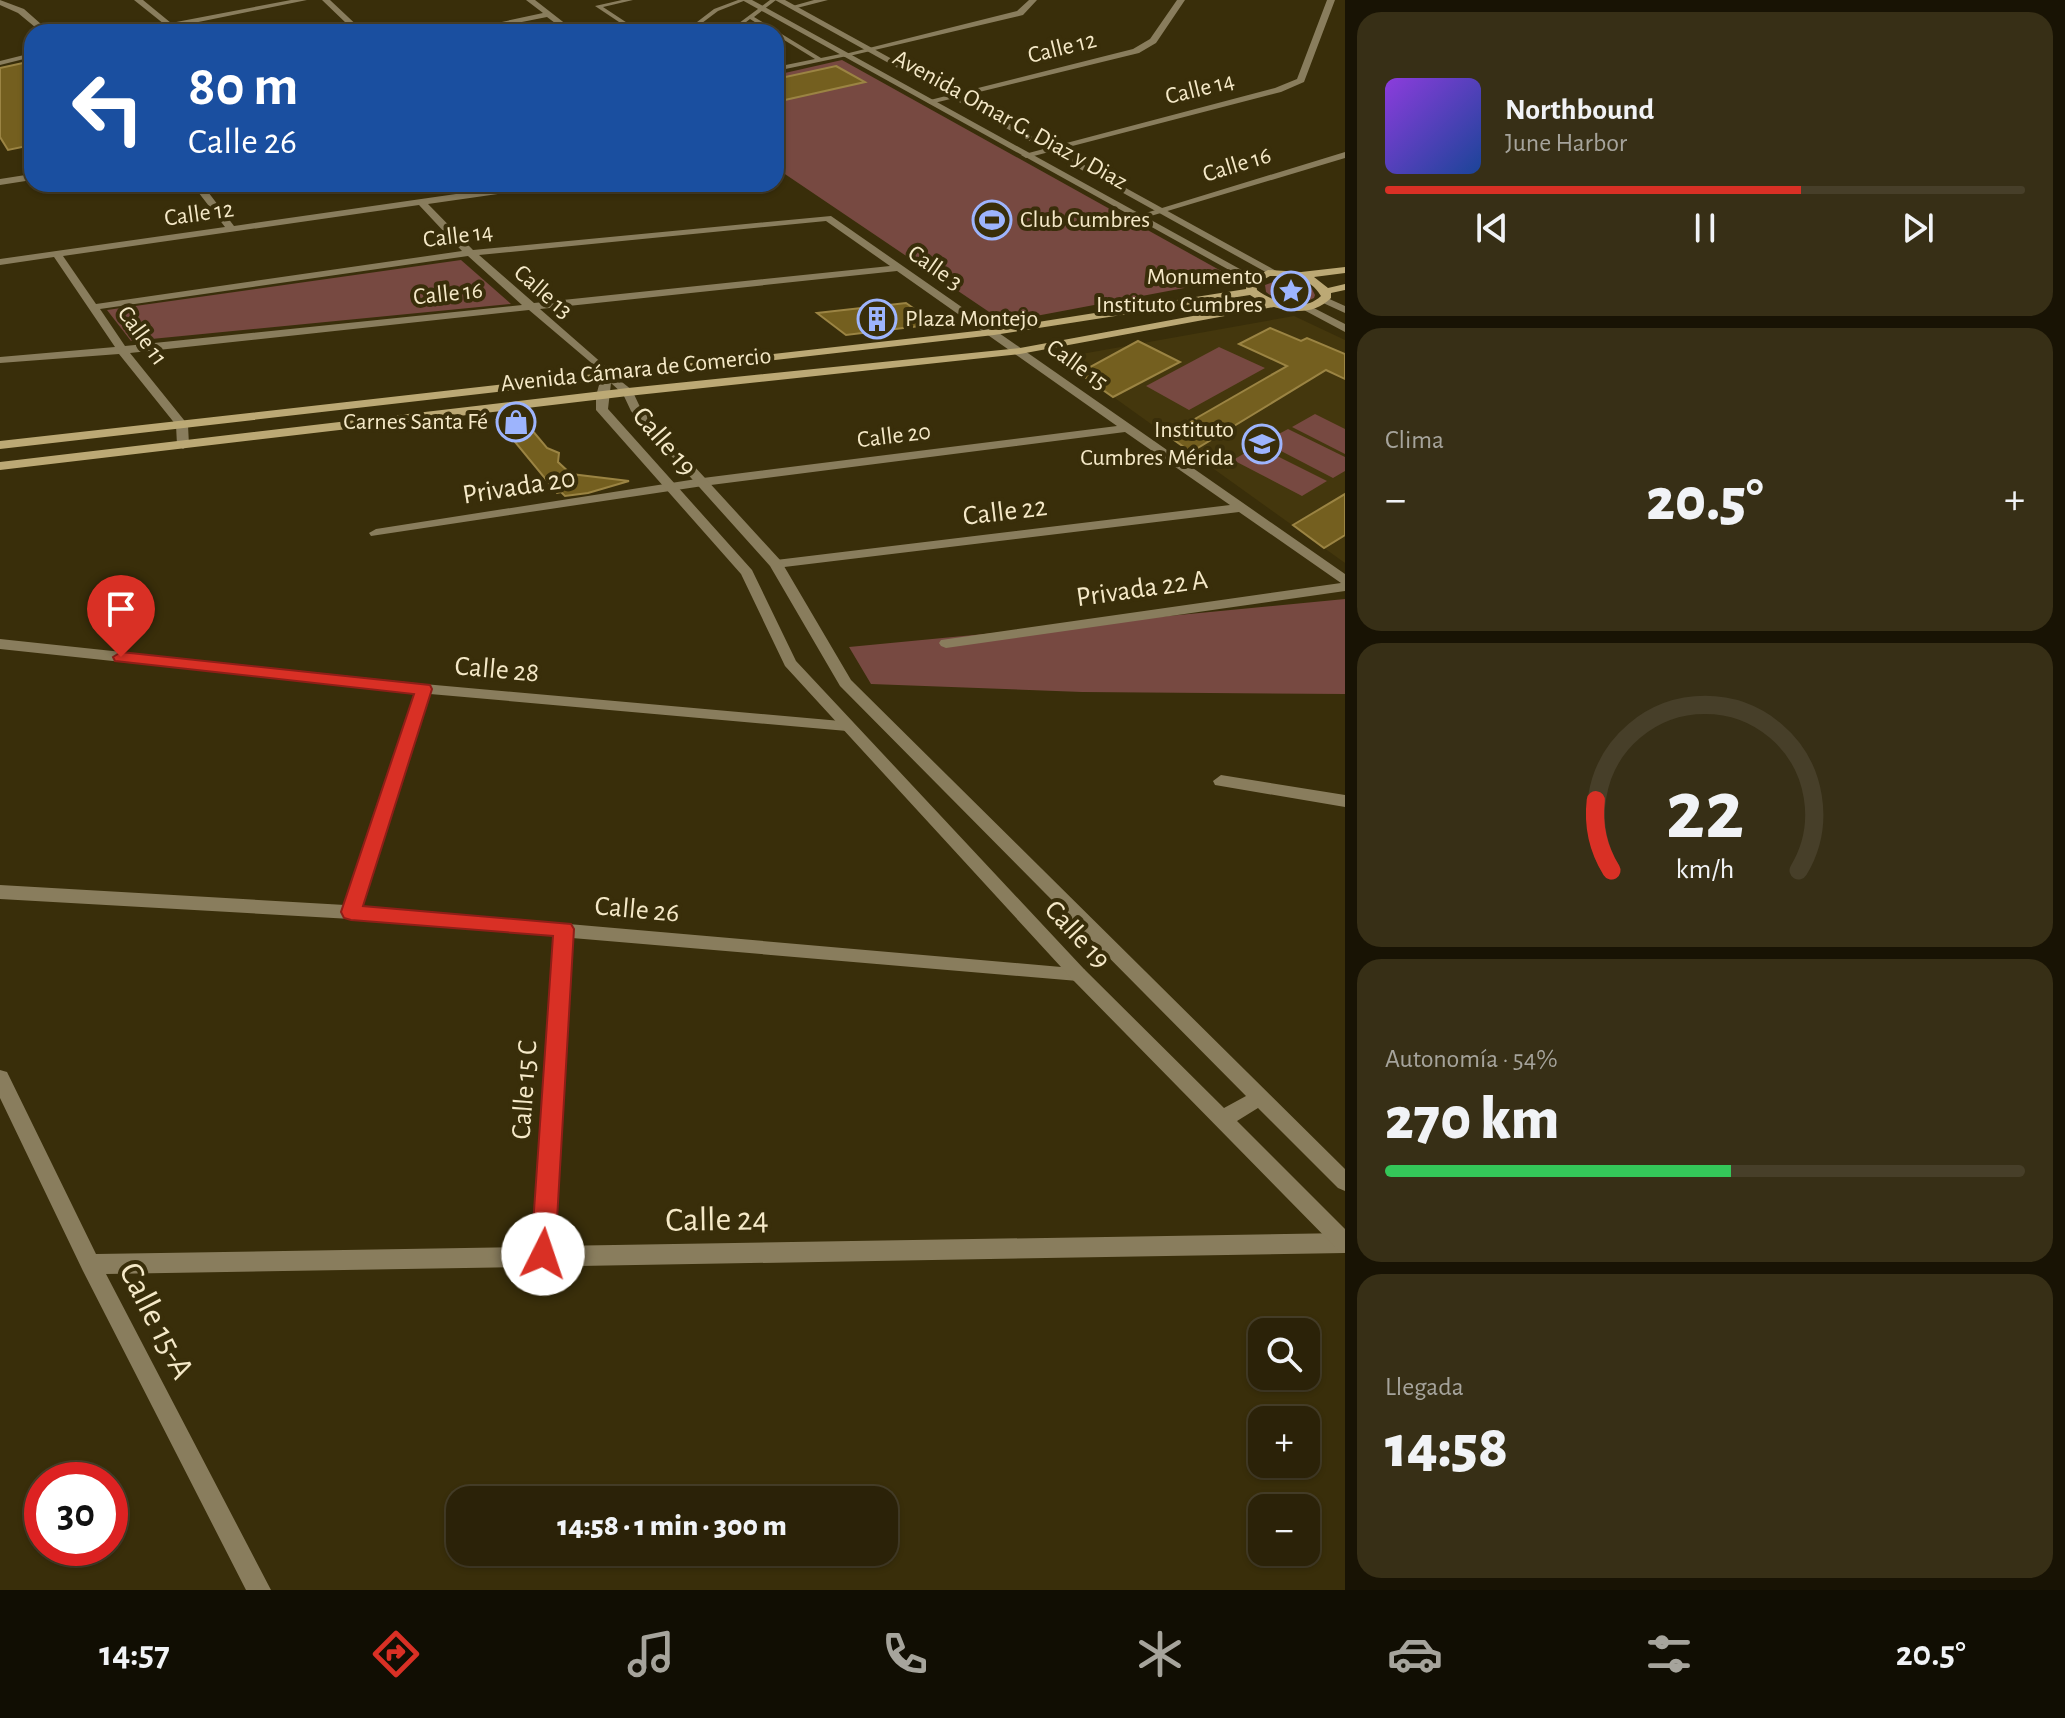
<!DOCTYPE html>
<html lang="es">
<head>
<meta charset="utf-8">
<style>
  body { margin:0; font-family:"Alegreya Sans",sans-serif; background:#372f16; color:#f1f3f6; height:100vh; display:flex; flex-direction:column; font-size:30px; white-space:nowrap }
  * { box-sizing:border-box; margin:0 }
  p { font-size:26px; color:#a6a49c }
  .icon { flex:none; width:44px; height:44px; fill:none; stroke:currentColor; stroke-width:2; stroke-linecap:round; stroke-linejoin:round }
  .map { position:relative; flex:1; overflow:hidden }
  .panel { display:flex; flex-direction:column; gap:12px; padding:12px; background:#181304; width:720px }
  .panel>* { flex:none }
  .guide { position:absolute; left:24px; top:24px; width:760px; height:168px; border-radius:24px; box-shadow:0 2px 6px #0004,0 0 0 2px #473f29; background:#1a4fa0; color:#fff; overflow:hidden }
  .tools { position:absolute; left:1248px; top:1318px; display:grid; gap:16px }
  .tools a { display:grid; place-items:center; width:72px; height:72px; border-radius:16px; background:#2b2208; box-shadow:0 2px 6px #0004,0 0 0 2px #473f29; font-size:40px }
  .speed { position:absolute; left:24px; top:1462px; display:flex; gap:16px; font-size:40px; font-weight:700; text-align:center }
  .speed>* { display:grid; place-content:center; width:104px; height:104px; border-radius:50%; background:#2b2208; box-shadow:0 2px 6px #0004,0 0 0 2px #473f29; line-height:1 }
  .speed .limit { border:12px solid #d22; background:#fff; color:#111 }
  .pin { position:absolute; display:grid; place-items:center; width:68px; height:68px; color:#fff; margin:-82px -34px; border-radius:50% 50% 50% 0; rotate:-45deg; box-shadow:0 0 8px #0007 }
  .pin .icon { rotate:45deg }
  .me { position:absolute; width:88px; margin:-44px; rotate:4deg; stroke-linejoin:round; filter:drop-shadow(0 0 6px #0008) }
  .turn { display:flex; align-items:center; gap:28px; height:168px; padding:0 32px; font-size:36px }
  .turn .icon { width:104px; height:104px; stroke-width:2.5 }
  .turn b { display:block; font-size:56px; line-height:68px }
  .big { font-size:60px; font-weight:800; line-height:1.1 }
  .panel .tile { flex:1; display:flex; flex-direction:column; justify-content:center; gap:12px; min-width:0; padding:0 28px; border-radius:24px; background:#372f16 }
  .panel .dial { align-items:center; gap:0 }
  .dial svg { height:208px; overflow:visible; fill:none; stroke:#473f29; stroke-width:7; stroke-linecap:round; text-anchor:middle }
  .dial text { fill:#f1f3f6; stroke:none }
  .song { display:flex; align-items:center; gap:24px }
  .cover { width:96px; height:96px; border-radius:12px; background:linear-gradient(135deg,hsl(270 70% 55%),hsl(220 70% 35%)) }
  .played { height:8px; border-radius:4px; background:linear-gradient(90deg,#d93025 65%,#473f29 65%) }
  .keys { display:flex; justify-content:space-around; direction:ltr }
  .heat { display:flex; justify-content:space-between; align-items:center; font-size:44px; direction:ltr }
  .charge { height:12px; border-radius:6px; background:linear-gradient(90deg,#34c759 54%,#473f29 0) }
  .trip { position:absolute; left:446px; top:1486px; width:452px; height:80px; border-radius:24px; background:#2b2208; box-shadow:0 2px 6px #0004,0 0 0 2px #473f29; font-weight:800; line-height:80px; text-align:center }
  .menu { display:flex; height:128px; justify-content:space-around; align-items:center; background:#110e03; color:#a6a49c }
  .menu .icon { width:56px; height:56px }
  .menu .active { color:#d93025 }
  .menu b { font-size:36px; color:#f1f3f6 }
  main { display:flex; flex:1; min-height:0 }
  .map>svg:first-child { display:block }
</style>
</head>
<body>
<main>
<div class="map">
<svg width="1345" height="1590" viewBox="0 0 1345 1590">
  <rect width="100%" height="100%" fill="#392e0a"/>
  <!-- built -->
  <path fill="#44370d" d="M1294 316 1345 340V563L1059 358Z"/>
  <!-- green -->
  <path fill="#774941" d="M842 60 1223 272 1216 282 1004 322 776 168V75Z
    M461 260 511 304 131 341 107 310Z
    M1282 279 1311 287 1315 295 1314 298C1298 306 1280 303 1266 292L1265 285Z
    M1219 347 1265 368 1189 410 1146 386Z
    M1315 414 1345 429V454L1292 427Z
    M1288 429 1345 457V471L1333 478 1264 442Z
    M1257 446 1327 481 1302 496 1233 460Z
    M1345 599V694L1082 692 871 684 849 647Z"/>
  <!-- building -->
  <path fill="#745f1f" stroke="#9b8443" stroke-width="2" d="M32 61V145L8 150 0 137V68Z
    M836 66 865 82 776 102V79Z
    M906 303 936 324 846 335 817 313Z
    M1270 328 1301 341 1307 338 1345 354V379L1326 370 1191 452 1167 435 1287 366 1239 344Z
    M1138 341 1180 362 1113 397 1079 373Z
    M521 417 547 448 559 453 558 462 571 474 629 481 588 493 565 496 561 492 557 493 497 420Z
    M1345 494V535L1324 548 1293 525Z"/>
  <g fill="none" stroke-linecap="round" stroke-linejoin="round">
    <!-- service -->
    <path fill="#897d5d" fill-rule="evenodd" d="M622 0H633L603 7 641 32H634L595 6Z
      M738 0H746L718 11 690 32H684L714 9Z
      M770 0H776L754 17 821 58 845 53 847 56 776 71V67L815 59 776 35V32H771L750 19 733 32H727Z"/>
    <!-- minor -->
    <path fill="#897d5d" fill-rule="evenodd" d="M0 0 24 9 50 32H41L18 13 0 5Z
      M322 0H330L364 32H355L351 28 315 32 347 24Z
      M526 0H535L576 32H567L547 17 471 32H455L543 13Z
      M814 0H828L793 9 789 7Z
      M1029 0H1037L1023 15 845 57 841 55 1017 11Z
      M1177 0H1185L1156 43 1139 53 930 104 926 101 1133 49 1150 39Z
      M1327 0H1335L1304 82 1281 92 1026 158 1021 155 1275 88 1297 79Z
      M169 24 172 28 134 32 138 30Z
      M32 53V57L0 65V61Z
      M1345 152V158L1144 218 1136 216Z
      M32 174V180L0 185V179Z
      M192 184H202L234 226 526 184H551L546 187 428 204 473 250 831 216 1345 574V591L946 648 941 646 939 643 941 640 1341 583 1239 512 776 568 769 564 776 560 1230 505 1125 432 703 486 371 536 369 533 376 529 703 478 1117 426 897 271 540 309 612 372V376L608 377 529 310 130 353 188 425 189 445 183 449 177 445 176 425 119 354 0 363V357L115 347 54 257 0 265V259L225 227ZM419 205 462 251 96 304 63 256ZM826 221 890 266 534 303 479 255ZM468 256 522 305 125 346 100 309Z
      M1325 297 1345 306V313L1321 302 1320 300Z
      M1306 304 1345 324V332L1302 309 1301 307Z
      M0 639 424 684 852 722 855 726 852 730 847 731 430 694 361 906 1084 969 1087 974 1084 979 1078 981 572 938 554 1246 1345 1233V1253L106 1274 271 1590H246L83 1271 0 1098V1070L7 1072 96 1254 533 1247 555 936 351 919 0 899V885L345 905 415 693 0 649Z
      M1221 775 1345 795V807L1215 785 1213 781Z"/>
    <!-- tertiary -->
    <path fill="#897d5d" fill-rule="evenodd" d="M134 0H143L171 23 291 0H307L169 28Z
      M742 0H752L1258 279 1249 281Z
      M775 0H785L1280 273 1271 275Z
      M608 371 632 390 640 407 781 561 851 680 1345 1169V1191L1338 1188 1258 1108 1237 1121 1345 1229V1253L1338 1250 1072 979 785 666 741 574 596 410V396L602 374ZM611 383 623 394 631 411 770 566 840 686 1246 1096 1224 1108 1084 969 796 661 752 570 608 409Z"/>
    <!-- secondary -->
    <path fill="#bca975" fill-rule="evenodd" d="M1345 267V273L1314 277 1328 288 1345 284V290L1331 293V298C1315 314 1295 313 1274 307L1020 354 628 396 0 470V462L628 388 1020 348 1263 303 1250 295 994 335 0 449V441L994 329 1246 289 1247 281 1268 270 1301 272ZM1270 276C1290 276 1310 277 1321 296 1303 313 1275 303 1257 290L1256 284Z"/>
  </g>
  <!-- route -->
  <path fill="#d93025" stroke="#8d1f18" stroke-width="2" d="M121 652 430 685 432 689 363 906 571 924 574 929 555 1254 551 1262 543 1265 534 1262 531 1254 553 936 351 920 344 918 341 912 414 694 115 661 113 657Z"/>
  <!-- icons -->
  <defs>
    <symbol id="stadium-ring" viewBox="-11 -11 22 22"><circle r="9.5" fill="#392e0a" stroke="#9db4fd" stroke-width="1.5"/><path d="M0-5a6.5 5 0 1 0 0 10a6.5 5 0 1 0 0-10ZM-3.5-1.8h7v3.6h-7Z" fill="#9db4fd"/></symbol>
    <symbol id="sight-ring" viewBox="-11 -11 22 22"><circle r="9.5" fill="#392e0a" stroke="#9db4fd" stroke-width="1.5"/><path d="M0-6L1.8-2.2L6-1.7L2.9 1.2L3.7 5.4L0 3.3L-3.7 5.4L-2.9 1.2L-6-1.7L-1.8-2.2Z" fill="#9db4fd"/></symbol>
    <symbol id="building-ring" viewBox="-11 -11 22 22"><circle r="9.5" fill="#392e0a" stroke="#9db4fd" stroke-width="1.5"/><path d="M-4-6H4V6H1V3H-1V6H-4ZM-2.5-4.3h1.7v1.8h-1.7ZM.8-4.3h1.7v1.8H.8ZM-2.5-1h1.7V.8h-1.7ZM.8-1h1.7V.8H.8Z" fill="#9db4fd"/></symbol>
    <symbol id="shop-ring" viewBox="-11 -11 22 22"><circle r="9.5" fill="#392e0a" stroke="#9db4fd" stroke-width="1.5"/><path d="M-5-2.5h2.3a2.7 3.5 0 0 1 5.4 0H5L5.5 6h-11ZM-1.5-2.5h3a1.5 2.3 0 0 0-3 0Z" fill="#9db4fd"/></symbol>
    <symbol id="school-ring" viewBox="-11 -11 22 22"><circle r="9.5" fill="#392e0a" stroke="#9db4fd" stroke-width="1.5"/><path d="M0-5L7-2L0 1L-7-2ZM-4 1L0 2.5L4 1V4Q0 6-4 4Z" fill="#9db4fd"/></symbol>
  </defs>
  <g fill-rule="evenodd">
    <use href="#stadium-ring" x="970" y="198" width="44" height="44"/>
    <use href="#sight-ring" x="1269" y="269" width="44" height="44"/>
    <use href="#building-ring" x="855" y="297" width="44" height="44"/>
    <use href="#shop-ring" x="494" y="400" width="44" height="44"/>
    <use href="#school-ring" x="1240" y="422" width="44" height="44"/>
  </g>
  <g text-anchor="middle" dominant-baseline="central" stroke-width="8" stroke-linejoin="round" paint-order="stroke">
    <!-- far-street labels -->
    <g font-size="24" fill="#f5e9c8" stroke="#392e0a">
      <text transform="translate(1062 48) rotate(-14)">Calle 12</text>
      <text transform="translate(1200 89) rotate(-14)">Calle 14</text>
      <text transform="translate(1010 120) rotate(29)">Avenida Omar G. Diaz y Diaz</text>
      <text transform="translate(1237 165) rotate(-17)">Calle 16</text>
      <text transform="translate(199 214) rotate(-8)">Calle 12</text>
      <text transform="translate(458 236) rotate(-7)">Calle 14</text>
      <text transform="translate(935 268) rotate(35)">Calle 3</text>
      <text transform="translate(543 292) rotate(41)">Calle 13</text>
      <text transform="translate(448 294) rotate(-6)">Calle 16</text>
      <text transform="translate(142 336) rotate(54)">Calle 11</text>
      <text transform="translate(1077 365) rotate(36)">Calle 15</text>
      <text transform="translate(636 370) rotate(-6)">Avenida Cámara de Comercio</text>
      <text transform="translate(894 436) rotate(-7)">Calle 20</text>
    </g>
    <!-- far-poi labels -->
    <g font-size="24" fill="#f5e9c8" stroke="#392e0a" text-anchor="end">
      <text x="1020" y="220" text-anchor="start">Club Cumbres</text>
      <text x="1263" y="277">Monumento<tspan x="1263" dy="28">Instituto Cumbres</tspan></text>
      <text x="905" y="319" text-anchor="start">Plaza Montejo</text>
      <text x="488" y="422">Carnes Santa Fé</text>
      <text x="1234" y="430">Instituto<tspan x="1234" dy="28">Cumbres Mérida</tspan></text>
    </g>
    <!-- street labels -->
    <g font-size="28" fill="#f5e9c8" stroke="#392e0a">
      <text transform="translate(664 442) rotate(49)">Calle 19</text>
      <text transform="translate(519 487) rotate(-9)">Privada 20</text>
      <text transform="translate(1005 512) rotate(-7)">Calle 22</text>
      <text transform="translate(1142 589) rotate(-8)">Privada 22 A</text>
      <text transform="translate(497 670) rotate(5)">Calle 28</text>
      <text transform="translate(637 910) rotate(5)">Calle 26</text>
      <text transform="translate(1077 935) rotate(47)">Calle 19</text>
      <text transform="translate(525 1090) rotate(-86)">Calle 15 C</text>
    </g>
    <!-- near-street labels -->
    <g font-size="34" fill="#f5e9c8" stroke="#392e0a">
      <text transform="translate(717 1220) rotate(-1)">Calle 24</text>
      <text transform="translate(156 1321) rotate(63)">Calle 15-A</text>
    </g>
  </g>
</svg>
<div class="tools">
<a><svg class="icon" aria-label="search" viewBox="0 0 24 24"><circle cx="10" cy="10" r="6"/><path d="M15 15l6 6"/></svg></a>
<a>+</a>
<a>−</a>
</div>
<div class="speed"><div class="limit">30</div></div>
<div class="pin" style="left:121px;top:657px;background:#d93025"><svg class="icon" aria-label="arrive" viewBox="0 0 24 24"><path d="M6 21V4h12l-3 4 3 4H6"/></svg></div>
<svg class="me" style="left:543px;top:1254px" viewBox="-20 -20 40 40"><circle r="19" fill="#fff"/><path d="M0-13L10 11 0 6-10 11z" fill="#d93025"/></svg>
<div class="trip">14:58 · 1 min · 300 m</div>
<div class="guide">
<div class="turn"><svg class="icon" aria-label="left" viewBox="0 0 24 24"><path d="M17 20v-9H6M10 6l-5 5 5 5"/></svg><div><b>80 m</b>Calle 26</div></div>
</div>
</div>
<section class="panel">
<div class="tile">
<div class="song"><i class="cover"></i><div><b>Northbound</b><p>June Harbor</p></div></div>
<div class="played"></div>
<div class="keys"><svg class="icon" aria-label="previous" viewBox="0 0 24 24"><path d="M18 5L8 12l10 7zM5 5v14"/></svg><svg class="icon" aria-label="pause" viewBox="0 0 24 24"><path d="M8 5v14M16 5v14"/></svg><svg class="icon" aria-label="next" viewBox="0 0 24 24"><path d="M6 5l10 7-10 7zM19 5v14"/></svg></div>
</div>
<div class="tile"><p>Clima</p>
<div class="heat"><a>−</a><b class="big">20.5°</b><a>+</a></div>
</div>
<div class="tile dial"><svg viewBox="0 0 100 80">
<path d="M14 69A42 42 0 1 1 86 69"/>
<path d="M14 69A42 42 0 0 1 8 42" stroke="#d93025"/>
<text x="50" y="56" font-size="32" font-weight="700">22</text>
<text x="50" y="72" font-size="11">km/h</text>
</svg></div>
<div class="tile"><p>Autonomía · 54%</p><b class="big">270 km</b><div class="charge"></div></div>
<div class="tile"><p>Llegada</p><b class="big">14:58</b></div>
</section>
</main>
<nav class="menu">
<b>14:57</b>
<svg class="icon active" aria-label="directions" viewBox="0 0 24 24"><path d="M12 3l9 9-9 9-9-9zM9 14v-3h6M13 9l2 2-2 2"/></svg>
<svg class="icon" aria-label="music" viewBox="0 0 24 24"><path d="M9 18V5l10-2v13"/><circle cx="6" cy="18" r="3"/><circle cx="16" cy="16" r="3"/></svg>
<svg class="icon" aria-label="phone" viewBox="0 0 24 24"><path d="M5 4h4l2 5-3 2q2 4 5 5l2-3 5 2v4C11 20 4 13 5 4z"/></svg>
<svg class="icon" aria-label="climate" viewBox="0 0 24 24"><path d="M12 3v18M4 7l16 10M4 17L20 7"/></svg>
<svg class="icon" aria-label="car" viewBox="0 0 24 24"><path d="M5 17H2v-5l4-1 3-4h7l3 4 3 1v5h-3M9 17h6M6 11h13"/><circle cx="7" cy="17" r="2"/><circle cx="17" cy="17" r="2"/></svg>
<svg class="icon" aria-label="filters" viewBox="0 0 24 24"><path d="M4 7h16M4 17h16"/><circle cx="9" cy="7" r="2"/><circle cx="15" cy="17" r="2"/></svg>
<b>20.5°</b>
</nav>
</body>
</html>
